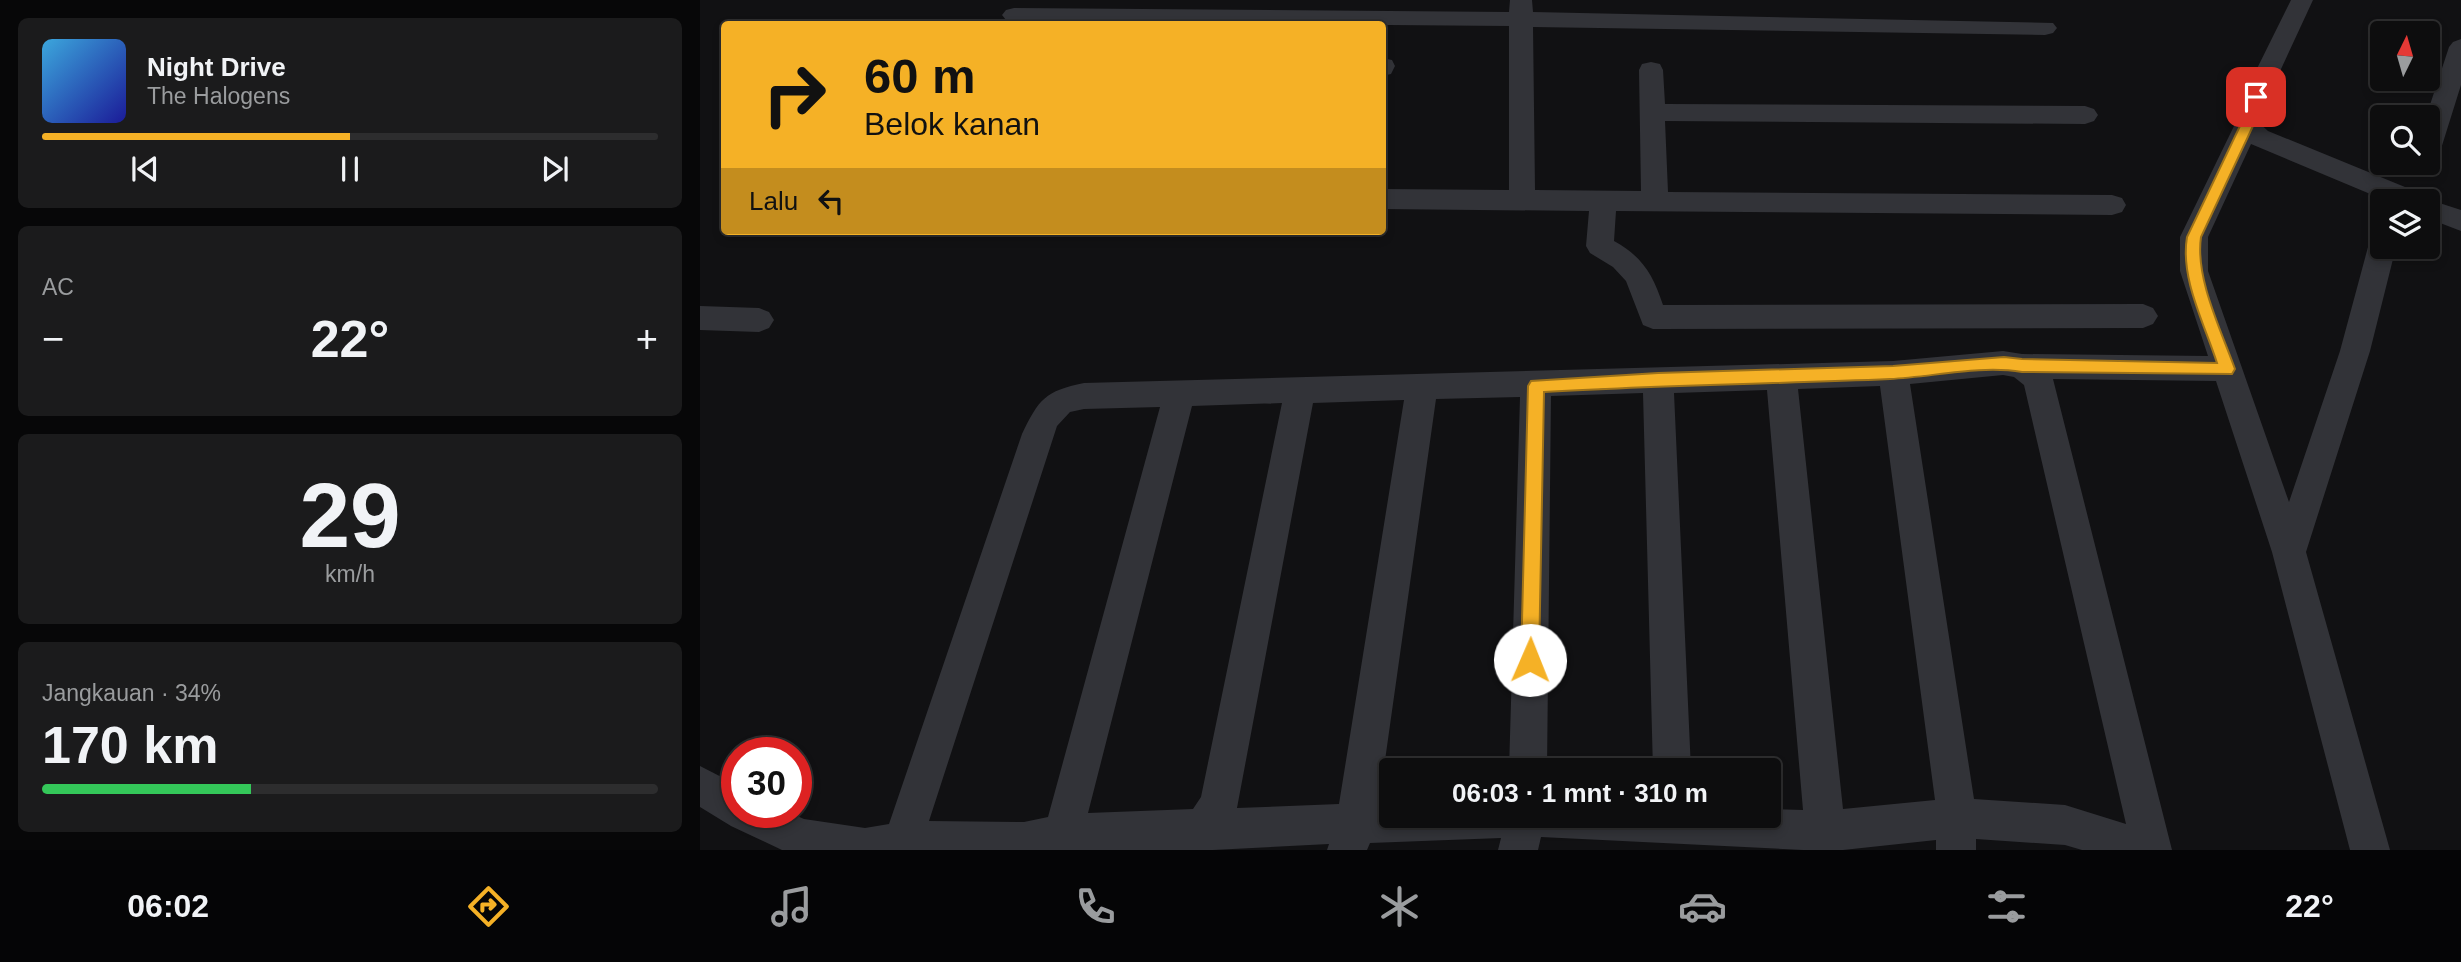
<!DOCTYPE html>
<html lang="id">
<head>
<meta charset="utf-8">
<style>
  body { margin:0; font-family:Helvetica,sans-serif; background:#1b1b1c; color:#f1f3f6; height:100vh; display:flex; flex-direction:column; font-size:26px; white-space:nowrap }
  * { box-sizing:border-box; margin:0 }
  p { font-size:23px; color:#9a9c9e }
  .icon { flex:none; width:38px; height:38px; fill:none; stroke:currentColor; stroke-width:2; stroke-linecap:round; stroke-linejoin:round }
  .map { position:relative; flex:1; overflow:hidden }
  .side { display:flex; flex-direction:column; gap:18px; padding:18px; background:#070708; width:700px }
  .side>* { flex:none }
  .guide { position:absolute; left:21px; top:21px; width:665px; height:214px; border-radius:7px; box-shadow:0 4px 10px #0003,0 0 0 2px #2d2d2e; background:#f5b126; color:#111; overflow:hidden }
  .needle { width:46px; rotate:5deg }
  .fabs { position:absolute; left:1670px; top:21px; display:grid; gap:14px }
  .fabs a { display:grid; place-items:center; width:70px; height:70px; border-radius:7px; background:#0d0d0e; box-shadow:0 4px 10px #0003,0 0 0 2px #2d2d2e; font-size:35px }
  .speed { position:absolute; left:21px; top:737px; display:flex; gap:14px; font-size:35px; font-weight:700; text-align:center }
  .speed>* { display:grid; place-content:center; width:91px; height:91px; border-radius:50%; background:#0d0d0e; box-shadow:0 4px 10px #0003,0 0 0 2px #2d2d2e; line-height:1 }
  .speed .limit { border:10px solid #d22; background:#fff; color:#111 }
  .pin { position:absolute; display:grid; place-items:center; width:60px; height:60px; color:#fff; margin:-30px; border-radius:14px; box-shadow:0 4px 10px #0006 }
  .me { position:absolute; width:77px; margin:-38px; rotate:1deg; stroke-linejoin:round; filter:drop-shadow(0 0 5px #0008) }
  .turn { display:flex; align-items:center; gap:24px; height:147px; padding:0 28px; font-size:32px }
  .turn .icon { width:91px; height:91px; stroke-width:2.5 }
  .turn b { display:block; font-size:49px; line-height:60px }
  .then { display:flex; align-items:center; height:66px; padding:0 28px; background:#0003; gap:14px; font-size:26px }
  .big { font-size:52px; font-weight:600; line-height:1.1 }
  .side .tile { flex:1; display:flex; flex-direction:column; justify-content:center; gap:10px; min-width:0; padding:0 24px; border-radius:10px; background:#1b1b1c }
  .side .dial { align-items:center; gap:0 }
  .dial b { font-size:91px; line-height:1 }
  .song { display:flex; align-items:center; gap:21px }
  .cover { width:84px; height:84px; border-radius:10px; background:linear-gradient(135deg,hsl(200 70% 55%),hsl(240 70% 35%)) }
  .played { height:7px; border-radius:4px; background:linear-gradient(90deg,#f5b126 50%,#2d2d2e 50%) }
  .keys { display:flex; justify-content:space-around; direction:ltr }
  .heat { display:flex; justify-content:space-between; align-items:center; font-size:38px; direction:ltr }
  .charge { height:10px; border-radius:5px; background:linear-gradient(90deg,#34c759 34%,#2d2d2e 0) }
  .trip { position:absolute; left:679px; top:758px; width:402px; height:70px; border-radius:7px; background:#0d0d0e; box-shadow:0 4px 10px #0003,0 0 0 2px #2d2d2e; font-weight:600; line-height:70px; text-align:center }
  .tab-bar { display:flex; height:112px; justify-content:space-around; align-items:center; background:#050506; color:#9a9c9e }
  .tab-bar .icon { width:49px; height:49px }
  .tab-bar .on { color:#f5b126 }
  .tab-bar b { font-size:32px; color:#f1f3f6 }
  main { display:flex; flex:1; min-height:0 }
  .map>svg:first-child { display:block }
</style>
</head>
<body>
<main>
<section class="side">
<div class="tile">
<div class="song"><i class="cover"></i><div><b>Night Drive</b><p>The Halogens</p></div></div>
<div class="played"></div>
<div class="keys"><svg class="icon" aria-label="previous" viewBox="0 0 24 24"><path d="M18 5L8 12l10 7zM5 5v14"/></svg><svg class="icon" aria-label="pause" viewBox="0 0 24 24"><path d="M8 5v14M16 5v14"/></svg><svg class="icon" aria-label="next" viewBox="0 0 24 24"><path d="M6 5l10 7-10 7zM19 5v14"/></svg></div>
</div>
<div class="tile"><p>AC</p>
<div class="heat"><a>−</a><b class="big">22°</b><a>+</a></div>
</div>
<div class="tile dial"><b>29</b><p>km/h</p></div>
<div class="tile"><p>Jangkauan · 34%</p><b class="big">170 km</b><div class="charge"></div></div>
</section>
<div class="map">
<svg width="1761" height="850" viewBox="0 0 1761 850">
  <rect width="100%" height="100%" fill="#111113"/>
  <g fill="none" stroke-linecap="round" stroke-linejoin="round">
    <!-- minor -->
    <path fill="#323338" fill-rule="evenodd" d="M810 0H832L833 12 1353 23 1357 28 1353 33 1345 35 833 27 835 190 941 191 939 70 942 64 951 62 960 64 963 70 965 104 1385 106 1394 109 1398 115 1394 121 1385 124 965 121 968 192 1412 195 1422 198 1426 205 1422 212 1412 215 916 211 914 241C943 257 953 275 963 305L1443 304 1453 308 1458 316 1453 324 1443 328 953 329 943 325 926 281 913 267 890 253 886 246 889 211 682 209V189L809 190V26L314 22 306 20 302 15 306 10 314 8 809 12Z
      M1591 0H1613L1557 121 1568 131 1722 194 1724 198 1761 210V231L1727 218V201H1687L1551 144 1508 237V271L1589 502 1640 351 1668 247 1672 240 1682 237V247H1696L1670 351 1606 552 1690 850H1650L1572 552 1516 381 1353 379 1472 850H1382L1365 845 1276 839V850H1236V840L1143 850H1103L841 837 838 850H798L801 838 670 843 667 850H627L629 844 513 850H82L31 826 0 807V766L37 785V812H88L104 819 165 828 189 824 322 434C339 399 345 391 384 383L1193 361 1303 351 1322 354 1508 356 1480 271V237L1534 126 1531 121ZM1303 375 1314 377 1324 385 1426 824 1365 805 1274 799 1210 384ZM1180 386 1235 800 1143 809 1098 389ZM1067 390 1103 810 1069 809V816H691V802L679 803 736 399 820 397 809 770H847L851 396 943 393 953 770H991L974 393ZM704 400 639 804 537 808 613 403ZM582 403 501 797 493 809 388 813 492 406ZM460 407 348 817 324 822 229 821 357 426 370 412 384 409Z
      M1761 39V85L1740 152 1736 158 1727 161 1726 117 1749 47 1753 42Z
      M682 58 692 60 695 66 691 74 682 76Z
      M0 306 59 308 69 312 74 320 69 328 59 332 0 330Z"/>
  </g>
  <!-- route -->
  <path fill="#f5b126" stroke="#9f7319" stroke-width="2" d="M1556 92 1562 97 1551 121 1553 126 1501 237C1495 278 1521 330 1535 369L1532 374 1322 372C1279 365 1233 377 1190 379 1074 384 959 385 844 392L839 660 837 666 830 669 824 666 821 660 828 386 831 381 958 373 1193 366 1304 357 1322 359 1517 363C1504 323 1480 278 1487 237L1540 126 1538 121 1551 94Z"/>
</svg>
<div class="fabs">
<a><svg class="needle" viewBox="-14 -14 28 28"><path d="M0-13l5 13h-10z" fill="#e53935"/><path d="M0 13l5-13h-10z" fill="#9a9c9e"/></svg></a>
<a><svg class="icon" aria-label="search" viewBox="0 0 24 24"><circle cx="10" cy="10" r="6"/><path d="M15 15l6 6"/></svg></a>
<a><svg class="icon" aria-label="layers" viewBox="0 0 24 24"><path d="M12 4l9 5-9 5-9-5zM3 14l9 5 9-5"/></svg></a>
</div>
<div class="speed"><div class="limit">30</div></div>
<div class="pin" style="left:1556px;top:97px;background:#d93025"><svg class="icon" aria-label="arrive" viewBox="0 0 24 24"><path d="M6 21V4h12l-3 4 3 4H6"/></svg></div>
<svg class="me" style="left:830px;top:660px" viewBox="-20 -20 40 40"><circle r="19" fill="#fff"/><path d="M0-13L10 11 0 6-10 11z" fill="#f5b126"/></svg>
<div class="trip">06:03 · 1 mnt · 310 m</div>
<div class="guide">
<div class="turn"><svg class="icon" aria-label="right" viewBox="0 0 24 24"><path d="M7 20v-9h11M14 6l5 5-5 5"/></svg><div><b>60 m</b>Belok kanan</div></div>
<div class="then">Lalu<svg class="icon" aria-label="left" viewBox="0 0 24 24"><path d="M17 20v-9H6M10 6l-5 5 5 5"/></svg></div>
</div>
</div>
</main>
<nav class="tab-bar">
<b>06:02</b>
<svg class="icon on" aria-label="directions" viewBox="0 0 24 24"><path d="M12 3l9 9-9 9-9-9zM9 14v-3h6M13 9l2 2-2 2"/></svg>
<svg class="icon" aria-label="music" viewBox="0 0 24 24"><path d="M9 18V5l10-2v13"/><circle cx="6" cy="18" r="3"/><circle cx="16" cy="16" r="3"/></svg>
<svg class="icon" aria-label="phone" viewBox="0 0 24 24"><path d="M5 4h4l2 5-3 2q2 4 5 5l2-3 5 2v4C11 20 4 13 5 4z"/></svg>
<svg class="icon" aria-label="climate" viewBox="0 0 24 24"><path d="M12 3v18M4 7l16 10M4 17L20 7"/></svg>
<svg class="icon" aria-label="car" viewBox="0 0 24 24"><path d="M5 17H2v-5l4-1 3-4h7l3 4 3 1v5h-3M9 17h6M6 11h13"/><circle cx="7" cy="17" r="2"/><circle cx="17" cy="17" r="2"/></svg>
<svg class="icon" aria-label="filters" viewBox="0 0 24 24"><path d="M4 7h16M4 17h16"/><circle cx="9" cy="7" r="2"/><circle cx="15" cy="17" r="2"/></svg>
<b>22°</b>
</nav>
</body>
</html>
